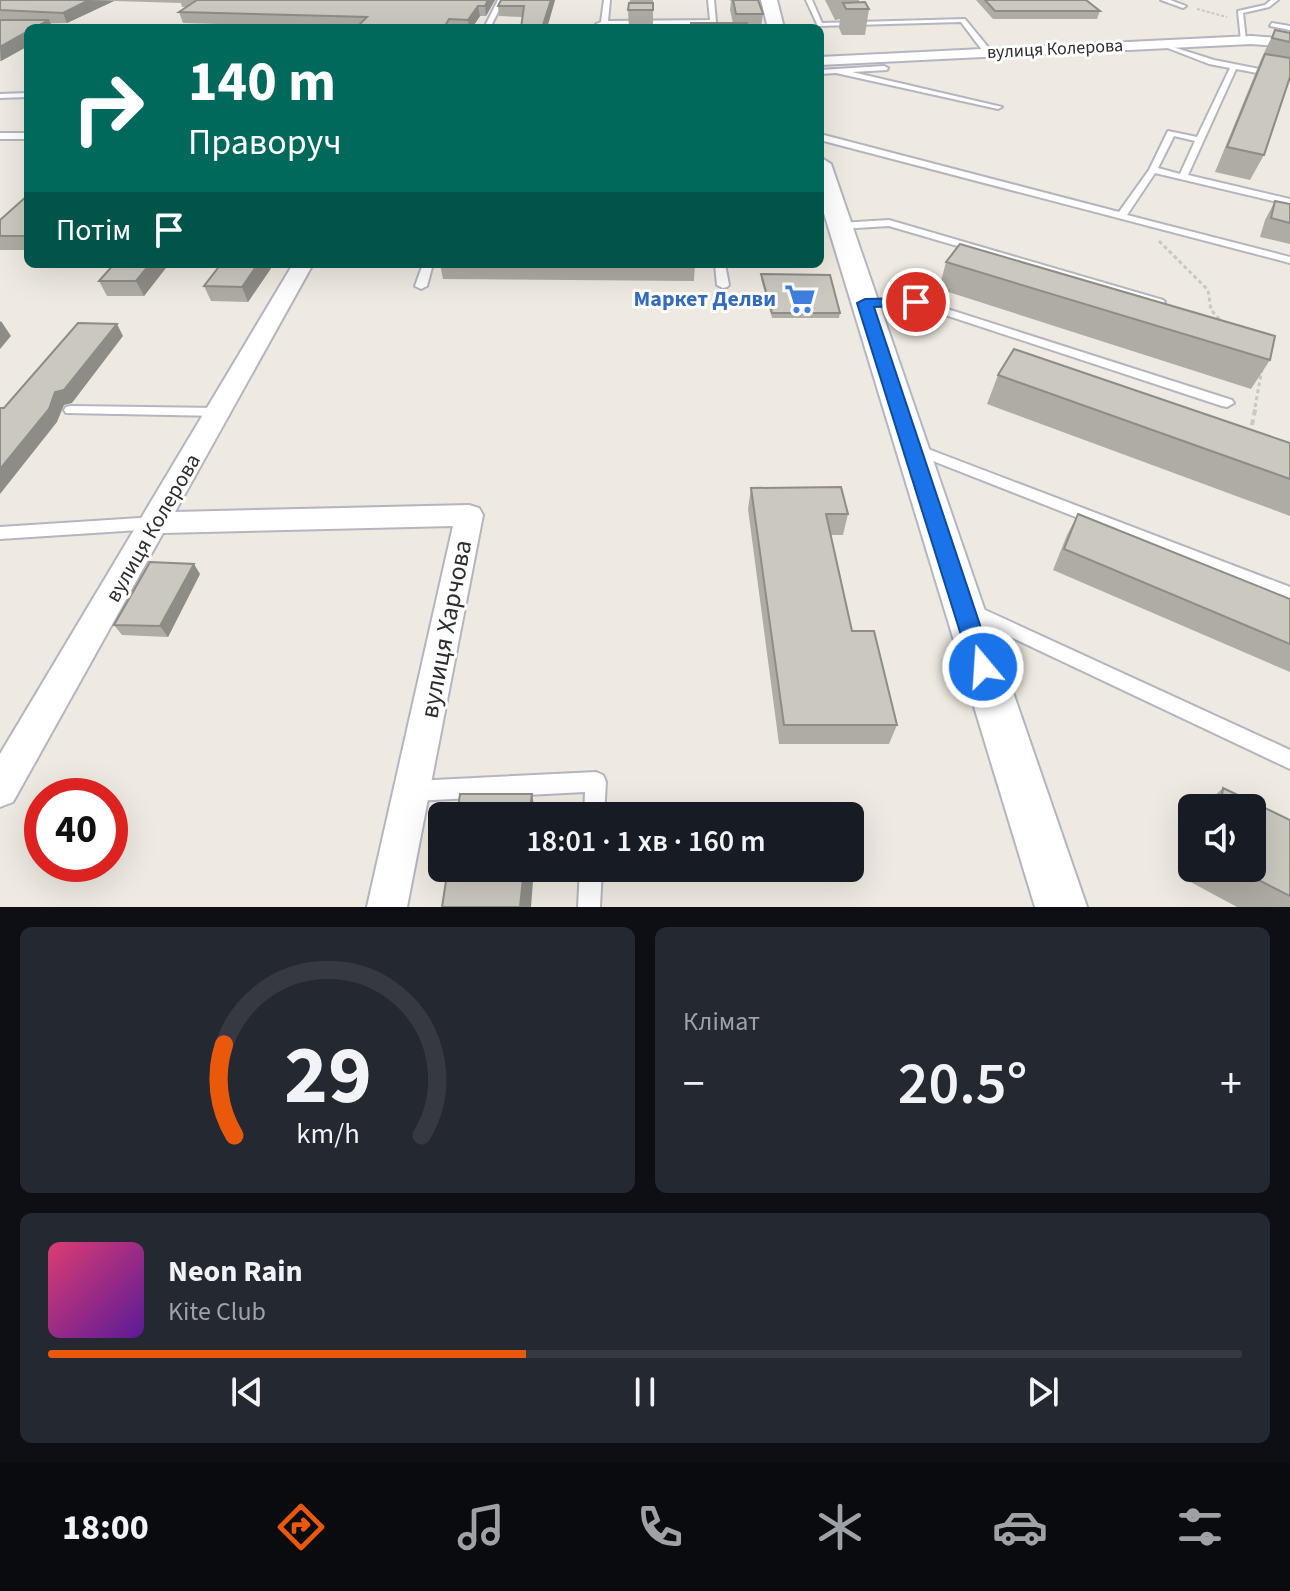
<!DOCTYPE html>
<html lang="uk">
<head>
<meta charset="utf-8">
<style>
  body { margin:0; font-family:"Source Sans 3",sans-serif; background:#242831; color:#f1f3f6; height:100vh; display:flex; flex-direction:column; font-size:30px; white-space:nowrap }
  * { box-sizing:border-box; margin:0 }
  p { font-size:26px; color:#9ea1a6 }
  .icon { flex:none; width:44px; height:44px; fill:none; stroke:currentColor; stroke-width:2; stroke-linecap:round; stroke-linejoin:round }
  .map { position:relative; height:907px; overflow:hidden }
  .side { display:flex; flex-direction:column; gap:20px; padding:20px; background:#0d0f14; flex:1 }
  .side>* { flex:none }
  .hud { position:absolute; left:24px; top:24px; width:800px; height:244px; border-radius:12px; box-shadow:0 8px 32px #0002; background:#00695c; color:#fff; overflow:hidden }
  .tools { position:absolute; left:1178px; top:794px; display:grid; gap:16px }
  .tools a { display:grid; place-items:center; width:88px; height:88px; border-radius:12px; background:#171b24; box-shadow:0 8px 32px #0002; font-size:40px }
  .speed { position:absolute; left:24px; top:778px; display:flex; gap:16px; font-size:40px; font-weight:700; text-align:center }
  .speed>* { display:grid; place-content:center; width:104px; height:104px; border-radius:50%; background:#171b24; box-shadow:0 8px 32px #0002; line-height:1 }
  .speed .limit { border:12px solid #d22; background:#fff; color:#111 }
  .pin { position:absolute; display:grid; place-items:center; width:68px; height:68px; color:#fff; margin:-34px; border:4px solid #fff; border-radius:50%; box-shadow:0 2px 8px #0007 }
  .me { position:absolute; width:88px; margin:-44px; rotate:342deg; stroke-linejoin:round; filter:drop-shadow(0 0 6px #0008) }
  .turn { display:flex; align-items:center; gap:28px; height:168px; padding:0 32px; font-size:36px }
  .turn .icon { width:104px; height:104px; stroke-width:2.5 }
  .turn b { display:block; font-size:56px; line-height:68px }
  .then { display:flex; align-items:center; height:76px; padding:0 32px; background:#0003; gap:16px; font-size:30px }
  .big { font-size:60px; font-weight:600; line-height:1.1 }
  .side .tile { flex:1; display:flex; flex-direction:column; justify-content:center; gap:12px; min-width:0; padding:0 28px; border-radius:12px; background:#242831 }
  .side .dial { align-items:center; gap:0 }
  .dial svg { height:208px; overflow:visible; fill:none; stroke:#363941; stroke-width:7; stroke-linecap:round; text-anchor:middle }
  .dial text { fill:#f1f3f6; stroke:none }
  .song { display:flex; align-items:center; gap:24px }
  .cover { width:96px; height:96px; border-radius:12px; background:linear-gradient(135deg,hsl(340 70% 55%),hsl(270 70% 35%)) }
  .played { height:8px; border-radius:4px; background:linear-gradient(90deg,#ea580c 40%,#363941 40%) }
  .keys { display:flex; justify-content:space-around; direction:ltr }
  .heat { display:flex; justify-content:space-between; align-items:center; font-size:44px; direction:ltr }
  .side .tiles { flex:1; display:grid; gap:20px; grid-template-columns:1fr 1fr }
  .tile:last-child { grid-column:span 2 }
  .trip { position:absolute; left:428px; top:802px; width:436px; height:80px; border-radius:12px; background:#171b24; box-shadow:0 8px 32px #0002; font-weight:600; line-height:80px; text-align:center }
  .dock { display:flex; height:128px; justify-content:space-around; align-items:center; background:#090b0e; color:#9ea1a6 }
  .dock .icon { width:56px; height:56px }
  .dock .on { color:#ea580c }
  .dock b { font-size:36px; color:#f1f3f6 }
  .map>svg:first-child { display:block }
</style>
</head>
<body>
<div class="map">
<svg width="1290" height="907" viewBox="0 0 1290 907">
  <rect width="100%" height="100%" fill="#eeeae1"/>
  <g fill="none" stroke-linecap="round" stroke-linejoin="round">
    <defs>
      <path id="service" d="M498 0H504L490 28H484Z
        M604 0H610L608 21 710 20 708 0H714L716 22 713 24 599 26 596 24 601 22Z
        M806 0H812L822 23 965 19 992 52 985 54 961 22 818 26Z
        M1161 0H1170L1186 6 1183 8Z
        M1271 0H1278L1269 7 1243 13 1246 40 1241 41 1238 11 1265 5Z
        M1272 23 1290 26V30L1270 26Z
        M0 24 66 26 69 28H0Z
        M154 26H224L227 28H151Z
        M1160 43 1214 60 1290 75V79L1236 69 1188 175 1290 199V205L1155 173 1127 215 1290 257V263L820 140V134L1119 212 1149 170 1168 131 1197 137 1230 68 1209 64 1160 45ZM1174 136 1195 141 1180 174 1158 168Z
        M884 66 888 68 887 70 852 72 1002 107 998 109 836 73 820 74V70Z
        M28 93V97L0 98V94Z
        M0 133H28V139H0Z
        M889 220 1163 300 1165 302 1159 305 1155 304 889 226 840 229 835 226 840 223Z
        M423 264H433L427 286 421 289 415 286Z
        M715 264H725L729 285 727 287 723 288 717 285Z
        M916 299 1232 400 1234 403 1227 407 1222 406 915 305 865 306 859 303 865 300Z
        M71 406 219 408 226 412 219 416 66 413 64 410 66 407Z
        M915 444 1290 587V601L910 452 908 449Z
        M155 517 160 519 163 523 160 527 155 529 0 539V527Z
        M972 604 1290 750V769L966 616 964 611 966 606Z
        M596 772 603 775 606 782 604 816H584L585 792 414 801 407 798 404 791 407 784 414 781Z
        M580 868H602L600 907H578Z"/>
      <path id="minor" d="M1251 36 1290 39V47L1251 44 820 65V57Z
        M293 264H313L175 512 469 505 479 508 483 515 407 907H367L453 526 163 533 13 802 0 807V754Z"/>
      <path id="tertiary" d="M761 0H777L784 28H768Z
        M820 157 831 164 1087 907H1035L820 200Z"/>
    </defs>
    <!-- service casing -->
    <use href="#service" stroke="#b4b5c0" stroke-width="4"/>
    <!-- minor casing -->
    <use href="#minor" stroke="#b4b5c0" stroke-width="4"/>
    <!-- tertiary casing -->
    <use href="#tertiary" stroke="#b4b5c0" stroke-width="4"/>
    <!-- path-far2 -->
    <path stroke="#c8c8c8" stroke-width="2" stroke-dasharray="3 2" stroke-linecap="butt" d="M1197 9 1227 17"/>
    <!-- path-far1 -->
    <path stroke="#c8c8c8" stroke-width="3" stroke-dasharray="4 3" stroke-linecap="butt" d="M1159 241 1208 290 1211 310 1223 323
      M1255 407 1262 369"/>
    <!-- path -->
    <path stroke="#c8c8c8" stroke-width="4" stroke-dasharray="6 4" stroke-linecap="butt" d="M1250 435 1256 405"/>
    <!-- service -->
    <use href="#service" fill="#fff" fill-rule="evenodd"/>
    <!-- minor -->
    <use href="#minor" fill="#fff" fill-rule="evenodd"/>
    <!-- tertiary -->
    <use href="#tertiary" fill="#fff" fill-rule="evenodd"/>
  </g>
  <!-- wall -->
  <path fill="#aeaca4" d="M0 0H495L486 16H480L472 28H356L183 23 179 12 187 7H182L181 3 114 1 67 23H50L28 28V46L1 61H0Z
    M501 0H555L547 28H521L523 17 499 16 498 6Z
    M630 0H653V28H629L628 10Z
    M729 0H758L763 14 761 28H691L733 23 730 10 731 1Z
    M825 0H859V2L869 9 865 35H842L839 28 840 19 835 20Z
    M976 0H1086L1100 11 1097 19H993Z
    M1275 30 1290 33V77L1264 155 1250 180 1215 172 1262 57Z
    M28 195V250H0V220Z
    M1275 201 1290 204V244L1260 237 1265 220Z
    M946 262 1270 360 1251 389 939 289Z
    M114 264H169L144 296H107L99 281Z
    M221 264H274L248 302 211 301 204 286Z
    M440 264H695L694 281 443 279Z
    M761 274 840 313 839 318H772L761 279Z
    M998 375 1290 443V516L987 404Z
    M751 488 848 514 843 535H831L852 631 897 725 889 744H779L748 509Z
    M1078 514 1290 599V672L1053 570 1067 535Z
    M200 574 168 637 122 635 114 625Z
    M1223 788 1290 820V907H1237L1185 879 1192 838V868H1252V808H1201Z"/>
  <!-- shaded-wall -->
  <path fill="#8d8c86" d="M89 0 114 1 67 23 63 13Z
    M488 0H495L486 16 485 6Z
    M551 0H555L547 28H542Z
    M478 6 480 16 472 28H469L468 20Z
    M49 20 53 28H34Z
    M28 31V46L1 61 0 47Z
    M150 264H169L144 296 136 281Z
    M258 264H274L248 302 242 287Z
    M1 321 11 336 0 349V322Z
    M117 324 123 336 72 403 64 405 57 422 0 494V469L55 392Z
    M194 564 200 574 168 637 160 626Z
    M532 794 536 816H529Z
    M524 868H534L531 907H520Z"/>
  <!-- building -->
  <path fill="#cac8bf" stroke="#8d8c86" stroke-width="2" d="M0 0H89L63 13 0 10Z
    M197 0H488L485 6H478L468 20 449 19 444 28H356L367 17 179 12Z
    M501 0H551L542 28H521L524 6H498Z
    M733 0H758L763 14H736Z
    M985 0H1086L1100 11H995Z
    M865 2 869 9H846L843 3Z
    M629 3H653V10H628Z
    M0 20H49L34 28H28V31L0 47Z
    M691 23H747L748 28H691Z
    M1275 30 1290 33V42L1272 38Z
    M1265 54 1290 58V77L1264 155 1227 147Z
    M28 195V236H0V220Z
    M1275 201 1290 204V223L1271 218Z
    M960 244 1275 336 1270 360 946 262Z
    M114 264H150L136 281H99Z
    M221 264H258L242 287 204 286Z
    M476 264H695V266Z
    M761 274 830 275 840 313H772Z
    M78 323 117 324 64 390 55 392 49 409 0 469V408H4Z
    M1014 349 1290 443V479L998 375Z
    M841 487 848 514H826L852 631H874L897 725H784L751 488Z
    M1078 514 1290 599V644L1064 549Z
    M150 562 194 564 160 626 114 625Z
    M1223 788 1290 820V896L1235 868H1252V808H1220Z
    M460 794H532L529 816H457Z
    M448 868H524L520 907H442Z"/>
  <!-- route -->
  <path fill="#1a73e8" stroke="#114b97" stroke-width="2" d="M916 298 921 299V305L874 307 994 667 991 674 983 677 974 674 971 667 857 303 865 299Z"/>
  <!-- icons -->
  <defs>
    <symbol id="supermarket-bare" viewBox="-9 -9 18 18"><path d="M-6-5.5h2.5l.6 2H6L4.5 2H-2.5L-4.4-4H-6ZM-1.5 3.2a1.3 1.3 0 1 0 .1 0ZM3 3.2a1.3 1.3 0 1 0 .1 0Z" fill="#3f7fe0" stroke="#fff" stroke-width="2.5" paint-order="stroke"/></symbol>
  </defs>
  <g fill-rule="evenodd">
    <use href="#supermarket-bare" x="778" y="277" width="44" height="44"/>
  </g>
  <g text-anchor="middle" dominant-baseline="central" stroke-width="6" stroke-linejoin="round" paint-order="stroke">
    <!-- far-street labels -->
    <g font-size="18" fill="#2d2d2d" stroke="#fff">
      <text transform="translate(1055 49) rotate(-3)">вулиця Колерова</text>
    </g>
    <!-- shop labels -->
    <g font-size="22" font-weight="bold" fill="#366cbe" stroke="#fff" text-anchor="end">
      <text x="776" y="299">Маркет Делви</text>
    </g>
    <!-- street labels -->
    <g font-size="22" fill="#2d2d2d" stroke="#fff">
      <text transform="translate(153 528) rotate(-60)">вулиця Колерова</text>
    </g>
    <!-- near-street labels -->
    <g font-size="26" fill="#2d2d2d" stroke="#fff">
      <text transform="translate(446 629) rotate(-79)">вулиця Харчова</text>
    </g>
  </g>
</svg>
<div class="tools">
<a><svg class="icon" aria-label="sound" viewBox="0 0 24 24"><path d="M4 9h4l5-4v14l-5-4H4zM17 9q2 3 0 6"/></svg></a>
</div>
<div class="speed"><div class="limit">40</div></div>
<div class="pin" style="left:916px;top:302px;background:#d93025"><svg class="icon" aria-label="arrive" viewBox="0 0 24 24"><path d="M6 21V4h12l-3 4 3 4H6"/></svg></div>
<svg class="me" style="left:983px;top:667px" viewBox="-20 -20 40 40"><circle r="17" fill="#1a73e8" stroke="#fff" stroke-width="3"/><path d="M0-11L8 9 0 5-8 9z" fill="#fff"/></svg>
<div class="trip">18:01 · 1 хв · 160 m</div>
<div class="hud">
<div class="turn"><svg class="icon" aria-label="right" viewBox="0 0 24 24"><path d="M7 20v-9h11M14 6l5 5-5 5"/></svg><div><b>140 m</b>Праворуч</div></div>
<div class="then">Потім<svg class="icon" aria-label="arrive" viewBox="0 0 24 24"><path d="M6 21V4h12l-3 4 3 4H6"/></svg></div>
</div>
</div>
<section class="side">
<div class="tiles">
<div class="tile dial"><svg viewBox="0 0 100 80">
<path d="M14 69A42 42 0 1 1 86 69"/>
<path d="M14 69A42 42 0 0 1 10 34" stroke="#ea580c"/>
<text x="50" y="56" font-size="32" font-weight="700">29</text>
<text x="50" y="72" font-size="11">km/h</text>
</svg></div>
<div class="tile"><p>Клімат</p>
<div class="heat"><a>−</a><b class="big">20.5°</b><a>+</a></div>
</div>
<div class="tile">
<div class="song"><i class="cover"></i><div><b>Neon Rain</b><p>Kite Club</p></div></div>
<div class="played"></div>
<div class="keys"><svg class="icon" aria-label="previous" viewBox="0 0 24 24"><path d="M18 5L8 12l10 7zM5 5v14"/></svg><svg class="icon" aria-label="pause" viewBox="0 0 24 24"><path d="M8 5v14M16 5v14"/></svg><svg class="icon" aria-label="next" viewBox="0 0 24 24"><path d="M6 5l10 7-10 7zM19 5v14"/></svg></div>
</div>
</div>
</section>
<nav class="dock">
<b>18:00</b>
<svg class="icon on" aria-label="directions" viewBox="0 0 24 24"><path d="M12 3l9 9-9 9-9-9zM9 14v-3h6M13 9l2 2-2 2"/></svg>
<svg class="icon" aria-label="music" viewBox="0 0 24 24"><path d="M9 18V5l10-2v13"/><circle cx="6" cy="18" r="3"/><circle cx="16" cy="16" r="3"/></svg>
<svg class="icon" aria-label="phone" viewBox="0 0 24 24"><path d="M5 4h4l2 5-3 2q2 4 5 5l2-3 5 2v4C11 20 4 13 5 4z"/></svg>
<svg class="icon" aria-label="climate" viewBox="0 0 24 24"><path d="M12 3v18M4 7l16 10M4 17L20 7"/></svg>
<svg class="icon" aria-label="car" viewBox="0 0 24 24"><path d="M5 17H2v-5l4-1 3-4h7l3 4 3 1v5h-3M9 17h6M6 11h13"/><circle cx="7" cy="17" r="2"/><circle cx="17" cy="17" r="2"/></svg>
<svg class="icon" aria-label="filters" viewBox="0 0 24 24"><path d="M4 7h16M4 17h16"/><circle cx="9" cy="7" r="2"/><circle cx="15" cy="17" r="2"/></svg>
</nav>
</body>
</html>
